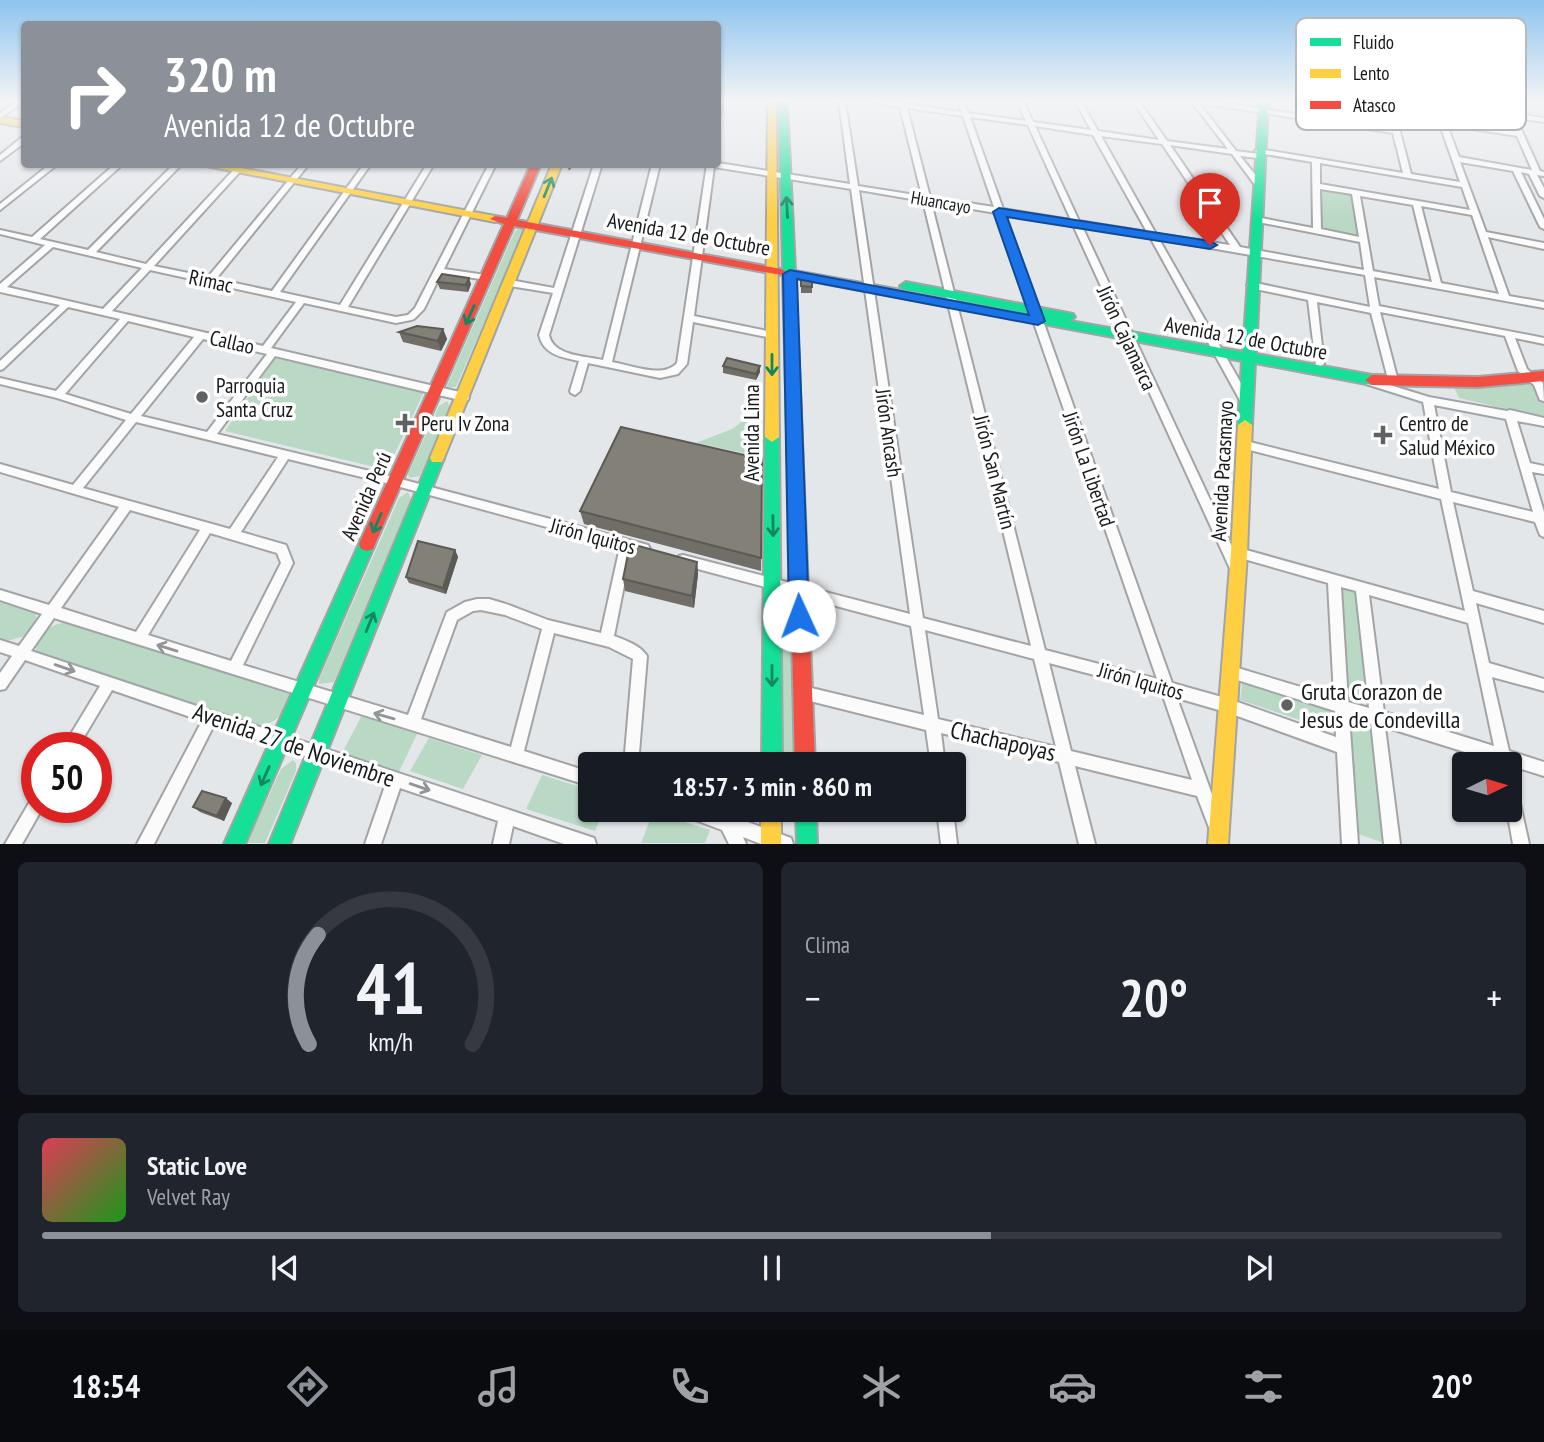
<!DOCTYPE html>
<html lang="es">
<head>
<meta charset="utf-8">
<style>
  body { margin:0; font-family:"PT Sans Narrow",sans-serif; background:#20242c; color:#f1f3f6; height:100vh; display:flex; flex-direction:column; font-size:26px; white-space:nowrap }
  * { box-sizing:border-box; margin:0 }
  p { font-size:23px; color:#9ea1a6 }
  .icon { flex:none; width:38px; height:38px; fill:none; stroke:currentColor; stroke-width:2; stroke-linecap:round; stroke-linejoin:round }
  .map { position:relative; height:844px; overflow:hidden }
  .side { display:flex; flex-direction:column; gap:18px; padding:18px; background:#0d0f14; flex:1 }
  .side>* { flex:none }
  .hud { position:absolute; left:21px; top:21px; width:700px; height:147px; border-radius:7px; box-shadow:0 2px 5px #0004; background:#8c9099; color:#fff; overflow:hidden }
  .needle { width:46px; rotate:85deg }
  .tools { position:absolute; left:1452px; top:752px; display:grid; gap:14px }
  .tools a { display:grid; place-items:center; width:70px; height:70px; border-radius:7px; background:#171b24; box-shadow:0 2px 5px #0004; font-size:35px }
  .speed { position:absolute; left:21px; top:732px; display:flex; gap:14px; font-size:35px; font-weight:700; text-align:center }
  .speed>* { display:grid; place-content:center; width:91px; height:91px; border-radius:50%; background:#171b24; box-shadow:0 2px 5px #0004; line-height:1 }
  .speed .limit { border:10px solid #d22; background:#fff; color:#111 }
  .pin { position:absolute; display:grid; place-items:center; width:60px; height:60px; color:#fff; margin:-72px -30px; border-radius:50% 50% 50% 0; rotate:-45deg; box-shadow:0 0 7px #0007 }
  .pin .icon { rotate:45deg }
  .me { position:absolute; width:77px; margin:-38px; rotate:358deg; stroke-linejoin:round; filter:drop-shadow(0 0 5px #0008) }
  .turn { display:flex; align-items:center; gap:24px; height:147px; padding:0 28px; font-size:32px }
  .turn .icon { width:91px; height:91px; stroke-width:2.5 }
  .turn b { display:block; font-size:49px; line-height:60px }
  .big { font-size:52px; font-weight:700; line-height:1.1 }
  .side .card { flex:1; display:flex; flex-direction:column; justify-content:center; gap:10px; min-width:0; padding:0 24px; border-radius:10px; background:#20242c }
  .side .dial { align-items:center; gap:0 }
  .dial svg { height:182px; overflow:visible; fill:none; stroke:#363941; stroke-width:7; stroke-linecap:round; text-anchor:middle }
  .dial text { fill:#f1f3f6; stroke:none }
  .song { display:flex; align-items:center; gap:21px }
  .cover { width:84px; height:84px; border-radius:10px; background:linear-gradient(135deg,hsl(350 70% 55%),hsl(120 70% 35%)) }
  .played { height:7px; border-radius:4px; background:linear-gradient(90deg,#8c9099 65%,#363941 65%) }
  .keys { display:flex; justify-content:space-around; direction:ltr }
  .heat { display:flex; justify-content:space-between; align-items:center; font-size:38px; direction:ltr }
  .side .tiles { flex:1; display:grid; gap:18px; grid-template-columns:1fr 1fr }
  .card:last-child { grid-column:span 2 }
  .trip { position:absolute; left:578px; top:752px; width:388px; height:70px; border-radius:7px; background:#171b24; box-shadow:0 2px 5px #0004; font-weight:700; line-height:70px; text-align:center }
  .tab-bar { display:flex; height:112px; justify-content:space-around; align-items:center; background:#090b0e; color:#9ea1a6 }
  .tab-bar .icon { width:49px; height:49px }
  .tab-bar .selected { color:#8c9099 }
  .tab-bar b { font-size:32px; color:#f1f3f6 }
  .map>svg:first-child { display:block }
</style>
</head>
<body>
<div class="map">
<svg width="1544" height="844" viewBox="0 0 1544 844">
  <rect width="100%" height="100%" fill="#e4e7ea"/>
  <!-- green -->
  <path fill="#b9d9c4" d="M1320 187 1353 193 1361 237 1322 229Z
    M521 228 523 232 456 387 446 388 515 231Z
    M275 358 424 392 387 470 225 431Z
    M1536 383 1544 400V418L1459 398 1453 385 1500 387Z
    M447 401 450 407 420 476 409 478 408 474 439 406Z
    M760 408 758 456 696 443 732 429Z
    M408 492 411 499 334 682 319 684V679L399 498Z
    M1342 588 1356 592 1372 704 1346 697Z
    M782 594 793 595 797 765H780Z
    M0 600 35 611 37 620 25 636 0 643Z
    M71 622 284 690 289 694C291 712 277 720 263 726L39 654 36 650C39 630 52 623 71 622Z
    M1243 679 1330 707V730L1240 700Z
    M1347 713 1374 720 1384 843 1355 833Z
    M362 715 419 730 398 774 341 755Z
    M429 738 482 755 463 789 410 771Z
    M293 760 296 763V771L265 843H247L281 769Z
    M542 775 590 790V810H604L595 831 526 809Z
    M653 812 710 830 705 843H641Z"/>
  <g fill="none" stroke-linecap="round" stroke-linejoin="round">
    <defs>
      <path id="street" d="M17 101 24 102 0 118V113Z
        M718 101H722L721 114 718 116Z
        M839 101H845L858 186 922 196 900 107 869 101 899 103V101H905L906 104 961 112 958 101H964L968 113 1026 121 1017 101H1023L1033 122 1091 130 1075 101H1081L1098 131 1159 140 1133 101H1139L1167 141 1228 149 1191 101H1213L1309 116 1312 101H1318L1316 117 1392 128 1388 112 1334 101H1350L1387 107 1386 101H1392L1411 174 1460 182 1433 105 1414 101H1432L1544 118V122L1516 118 1540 171 1544 172V176L1537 175 1544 188V198L1540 196 1529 174 1521 172 1544 219V229L1540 227 1513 171 1460 162 1486 232 1544 243V249L1488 237 1509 296 1544 302V308L1374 277 1379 306 1544 338V344L1515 338 1527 369 1543 383 1544 401 1540 400 1534 385 1518 371 1505 336 1380 312 1398 381 1393 384 1389 383 1371 313 1317 302 1324 364 1319 367 1316 366 1308 300 1251 288 1247 285 1251 282 1370 307 1365 275 1159 239 1251 401 1250 404H1242L1150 237 1082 226 1234 551 1239 548 1465 611 1441 499 1246 449 1242 448 1241 445 1242 442 1246 441 1439 489 1423 402 1366 384 1365 382 1366 380 1370 379 1429 397 1507 411 1510 410 1544 418V426L1517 421 1530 463 1544 466V474L1532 472 1544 512V537L1540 535 1535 522 1453 502 1473 591 1544 611V623L1476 603 1489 663 1544 679V691L1492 677 1509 751 1544 762V776L1512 766 1510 770V765H1498L1497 762 1385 727 1400 844H1384L1371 722 1349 715 1358 844H1342L1337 752 1229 713 1177 698 1223 825 1220 830 1215 833 1210 830 1197 796 1075 766 1095 844H1079L1059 762 941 733 945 765H931L926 730 798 698 796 693 798 688 803 686 924 715 911 626 683 565 679 564 677 560 679 556 683 555 910 614 851 189 714 167 694 316 772 332 777 335 772 338 693 322 687 364 678 374 660 378 588 363 580 391 575 395 571 393 570 391 579 361C561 357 544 355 539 335L553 293 510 286 506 283 510 280 554 288 594 164H602L549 335C553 356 585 356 603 360L652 164H660L612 362C631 365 663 379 677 363L707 164H718V163L850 184ZM1199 103 1393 133 1403 173 1259 149 1255 151 1259 153 1312 162 1313 228 1256 217H1253V221L1360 242 1364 270 1240 247 1170 145 1232 154 1255 185H1258L1262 183 1240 156 1259 158 1263 156 1259 154 1236 151ZM1440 106 1508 117 1515 131 1445 120ZM907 108 963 116 994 207 930 197ZM970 117 1028 125 1071 220 1003 209ZM1447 125 1517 136 1532 170 1459 157ZM1035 126 1093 135 1147 232 1079 221ZM1101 136 1162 144 1230 245 1156 234ZM1320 163 1462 187 1470 210 1320 184ZM1320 189 1352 194 1359 237 1321 229ZM859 190 923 201 1031 646 923 618ZM1360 196 1413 205 1432 282 1373 271ZM931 202 996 213 1157 679 1045 650ZM1421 206 1472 215 1499 294 1441 283ZM1005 214 1073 225 1232 573 1236 574 1240 573 1242 569 1237 557 1328 583 1334 697 1231 666 1226 668 1224 672 1226 676 1231 678 1335 711 1336 737 1229 699 1172 683ZM1434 405 1506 419 1533 512 1451 492ZM1341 587 1356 591 1369 708 1348 702ZM1369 595 1468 623 1494 746 1384 712ZM925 630 1034 659 1056 747 938 719ZM1049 663 1162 693 1192 780 1071 751Z
        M21 138H24V143L0 161V155Z
        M50 164H58L0 210V204Z
        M115 164H123L40 239 88 250 174 164H182L96 252 146 264 239 164H247L154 266 208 277 302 164H309L216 279 272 291 364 164H371L280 292 340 305 427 164H434L348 307 396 317 408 315 415 308 489 164H496L444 269 486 275 490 278 489 280 441 274 424 309 414 319 411 320 396 323 304 303 271 348 464 393 469 397 468 400 464 401 275 356 217 434 382 474 648 545 650 549 648 553 644 554 631 550 614 636C625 640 640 645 647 656L638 765H624L633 659 609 647 554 633 524 751 590 772V786L54 618 31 651 588 836 594 838 596 844H564L513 826 509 844H493L498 821 400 788 381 844H365L386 783 214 725 154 844H137L202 721 112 690 78 747H63L100 686 25 660 5 689 0 690V673L12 656 0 652V640L19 646 42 614 0 600V590L49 605 119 507 0 472V464L73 485 126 420 57 398 0 384V378L56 391 120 319 68 307 3 369 0 370V361L60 305 0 292V284L45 245 0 234V230L32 237ZM53 247 142 268 103 309 7 287ZM150 270 296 302 263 346 112 311ZM128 321 194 337 131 414 65 394ZM203 339 267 354 207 432 141 416ZM136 422 278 457 230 529 83 488ZM288 459 382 482 620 547 601 633 548 620 506 604 489 599H477L465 602 447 612 408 715 243 665 293 563 286 545 241 532ZM130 510 200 530 136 632 61 608ZM210 533 277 553 281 563 231 661 148 635ZM481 610 505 615 542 629 511 747 421 719 457 620 473 611Z
        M1510 783 1515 785 1517 790 1529 844H1513L1507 810H1510Z
        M37 796V807H43L22 844H5L32 798Z
        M680 810H710L726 814 791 838 793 844H761L743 837 746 844H729L722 830 682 815Z
        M937 810H953L957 844H941Z"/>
      <path id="fast" d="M779 101H787L795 271 1045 316 902 289 900 286 906 282 1073 314 1075 317 1070 321 1243 352 1260 101H1268L1256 354 1372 375 1379 380 1372 385 1255 363 1252 425 1245 430 1238 425 1242 361 795 278 800 390 793 395 788 393 786 390 783 276 775 272 783 269Z
        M772 432 779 437 782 765H762L765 437Z
        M437 453 442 454 444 458 290 844H269L430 458 432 454Z
        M367 537 373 539 375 544 245 844H224L359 544 361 539Z
        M796 810H816L817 844H797Z"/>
      <path id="slow" d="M768 101H776L779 437 772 442 765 437Z
        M0 117 24 121V127L0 123Z
        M196 164H220L495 216 500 219 495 222Z
        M552 164H562L444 458 442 462H432L430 458Z
        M1245 420 1252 425 1247 553 1228 844H1208L1231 553 1238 425Z
        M761 810H781V844H761Z"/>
      <path id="jam" d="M531 164H541L517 220 781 269 787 272 781 275 514 226 375 544 373 549 367 551 361 549 359 544 504 224 490 219 495 216 507 218Z
        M1544 371V381L1478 387 1372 385 1365 380 1372 375 1478 377Z
        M793 385 800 390 815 765H795L786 390Z"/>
    </defs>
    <!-- street casing -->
    <use href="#street" stroke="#a2a4a6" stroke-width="4"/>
    <!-- fast casing -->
    <use href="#fast" stroke="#a2a4a6" stroke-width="4"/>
    <!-- slow casing -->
    <use href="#slow" stroke="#a2a4a6" stroke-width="4"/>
    <!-- jam casing -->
    <use href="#jam" stroke="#a2a4a6" stroke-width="4"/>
    <!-- street -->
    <use href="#street" fill="#fbfbfc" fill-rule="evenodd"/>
    <!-- fast -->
    <use href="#fast" fill="#16e098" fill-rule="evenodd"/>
    <!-- slow -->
    <use href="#slow" fill="#ffcf43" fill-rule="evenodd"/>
    <!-- jam -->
    <use href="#jam" fill="#f24e42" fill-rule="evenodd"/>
  </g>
  <!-- wall -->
  <path fill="#716e67" d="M801 275 812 277V293H801Z
    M437 282 471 284 468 292 440 289Z
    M443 329 447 339 441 351 403 342 399 332Z
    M723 366H760V372L756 380 723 373Z
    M762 459 761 571 584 524 580 511Z
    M455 550 458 557 446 594 409 583 406 577Z
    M697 562 698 574 694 608 625 591 623 579Z
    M232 803 224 821 200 812 193 807Z"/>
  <!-- shaded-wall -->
  <path fill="#5c5a54" d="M568 164H575L569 171 567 165Z
    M469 278 471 284 468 292 466 285Z
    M443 329 447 339 441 351 438 341Z
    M760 366V372L756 380V374Z
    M455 550 458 557 446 594 443 588Z
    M697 562 698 574 694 608 692 596Z
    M226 798 232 803 224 821 217 816Z"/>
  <!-- building -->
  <path fill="#838078" stroke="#5c5a54" stroke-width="2" d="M442 274 469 278 466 285 437 282Z
    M801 275 812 277V287L801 286Z
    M417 326 443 329 438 341 399 332Z
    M727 358 760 366 756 374 723 366Z
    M621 427 762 459 761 558 580 511Z
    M418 541 455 550 443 588 406 577Z
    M635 545 697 562 692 596 623 579 629 549Z
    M202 791 226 798 217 816 193 807Z"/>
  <!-- one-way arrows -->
  <defs><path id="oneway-shaft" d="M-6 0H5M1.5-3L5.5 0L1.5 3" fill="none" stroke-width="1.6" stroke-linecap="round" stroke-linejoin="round" transform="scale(1.75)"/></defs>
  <g stroke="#168660">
    <use href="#oneway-shaft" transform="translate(548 187) rotate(-68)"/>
    <use href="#oneway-shaft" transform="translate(787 207) rotate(-93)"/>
    <use href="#oneway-shaft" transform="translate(470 315) rotate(114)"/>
    <use href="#oneway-shaft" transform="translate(772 365) rotate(90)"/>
    <use href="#oneway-shaft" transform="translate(377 523) rotate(114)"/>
    <use href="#oneway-shaft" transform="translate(773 526) rotate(89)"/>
    <use href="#oneway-shaft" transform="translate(370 622) rotate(-68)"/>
    <use href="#oneway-shaft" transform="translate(772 676) rotate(90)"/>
    <use href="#oneway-shaft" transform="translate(265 776) rotate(114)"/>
  </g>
  <g stroke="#949597">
    <use href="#oneway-shaft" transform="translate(167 648) rotate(-163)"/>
    <use href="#oneway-shaft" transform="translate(65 668) rotate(19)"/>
    <use href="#oneway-shaft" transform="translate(384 716) rotate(-164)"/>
    <use href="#oneway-shaft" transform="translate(420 787) rotate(19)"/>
  </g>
  <!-- sky -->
  <linearGradient id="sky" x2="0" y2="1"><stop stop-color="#8ec4ee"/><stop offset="0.46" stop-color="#f3f4f6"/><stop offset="1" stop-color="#f3f4f6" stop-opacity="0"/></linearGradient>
  <rect width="1544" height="219" fill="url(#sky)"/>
  <!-- route -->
  <path fill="#1a73e8" stroke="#114b97" stroke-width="2" d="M999 208 1210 241 1217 245 1210 249 1007 217 1045 321 1038 325 797 279 809 616 806 622 799 625 792 622 789 616 783 274 790 270 1029 315 993 212Z"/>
  <!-- markers -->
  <g fill="#5f6163" stroke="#fff" stroke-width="2.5">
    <circle cx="202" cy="397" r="7"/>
    <path d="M401.5 412.5h7v7h7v7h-7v7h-7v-7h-7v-7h7z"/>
    <path d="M1379.5 424.5h7v7h7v7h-7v7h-7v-7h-7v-7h7z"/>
    <circle cx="1287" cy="705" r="7"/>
  </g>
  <g text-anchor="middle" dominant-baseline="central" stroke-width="7" stroke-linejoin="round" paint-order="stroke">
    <!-- far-street labels -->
    <g font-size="18" fill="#17191b" stroke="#fff">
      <text transform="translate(941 202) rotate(10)">Huancayo</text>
    </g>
    <!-- street labels -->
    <g font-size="21" fill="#17191b" stroke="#fff">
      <text transform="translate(689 234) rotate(10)">Avenida 12 de Octubre</text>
      <text transform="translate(211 281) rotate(12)">Rimac</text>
      <text transform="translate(1127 338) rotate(65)">Jirón Cajamarca</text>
      <text transform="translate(1246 338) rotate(10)">Avenida 12 de Octubre</text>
      <text transform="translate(232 342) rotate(13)">Callao</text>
      <text transform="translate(751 433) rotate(-90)">Avenida Lima</text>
      <text transform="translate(889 433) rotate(82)">Jirón Ancash</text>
      <text transform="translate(1089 469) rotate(71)">Jirón La Libertad</text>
      <text transform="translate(1222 471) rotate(-87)">Avenida Pacasmayo</text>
      <text transform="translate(995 472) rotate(76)">Jirón San Martín</text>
      <text transform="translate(366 496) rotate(-66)">Avenida Perú</text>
      <text transform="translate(593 536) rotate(15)">Jirón Iquitos</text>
      <text transform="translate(1141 681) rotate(16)">Jirón Iquitos</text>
    </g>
    <!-- poi labels -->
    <g font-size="21" fill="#17191b" stroke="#fff" text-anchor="start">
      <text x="216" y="385">Parroquia<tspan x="216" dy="24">Santa Cruz</tspan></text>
      <text x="421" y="423">Peru Iv Zona</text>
      <text x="1399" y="423">Centro de<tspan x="1399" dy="24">Salud México</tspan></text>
    </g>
    <!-- near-poi labels -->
    <g font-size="24" fill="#17191b" stroke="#fff" text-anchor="start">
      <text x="1301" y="691">Gruta Corazon de<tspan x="1301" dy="28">Jesus de Condevilla</tspan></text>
    </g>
    <!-- near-street labels -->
    <g font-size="24" fill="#17191b" stroke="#fff">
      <text transform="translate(1003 741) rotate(13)">Chachapoyas</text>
      <text transform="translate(294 745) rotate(19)">Avenida 27 de Noviembre</text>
    </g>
  </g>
  <!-- legend -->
  <rect x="1296" y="18" width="230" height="112" rx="10" fill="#fff" stroke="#b9babb" stroke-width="2"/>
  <rect x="1310" y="38" width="31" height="8" fill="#16e098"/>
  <rect x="1310" y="69" width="31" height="9" fill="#ffcf43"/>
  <rect x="1310" y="101" width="31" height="8" fill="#f24e42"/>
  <g font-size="19" fill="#17191b">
    <text x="1353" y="49">Fluido</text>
    <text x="1353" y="80">Lento</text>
    <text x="1353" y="112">Atasco</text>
  </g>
</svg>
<div class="tools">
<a><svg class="needle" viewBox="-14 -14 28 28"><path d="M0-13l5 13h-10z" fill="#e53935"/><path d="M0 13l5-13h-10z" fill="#9ea1a6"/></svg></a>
</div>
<div class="speed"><div class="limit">50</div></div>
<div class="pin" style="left:1210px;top:245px;background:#d93025"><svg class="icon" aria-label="arrive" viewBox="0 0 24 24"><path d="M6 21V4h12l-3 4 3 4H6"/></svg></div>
<svg class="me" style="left:799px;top:616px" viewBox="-20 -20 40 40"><circle r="19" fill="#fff"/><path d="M0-13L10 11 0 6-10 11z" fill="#1a73e8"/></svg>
<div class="trip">18:57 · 3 min · 860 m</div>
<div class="hud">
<div class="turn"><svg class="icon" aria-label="right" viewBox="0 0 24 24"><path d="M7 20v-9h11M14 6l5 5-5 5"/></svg><div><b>320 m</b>Avenida 12 de Octubre</div></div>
</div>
</div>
<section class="side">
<div class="tiles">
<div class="card dial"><svg viewBox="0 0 100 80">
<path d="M14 69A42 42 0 1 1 86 69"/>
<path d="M14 69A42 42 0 0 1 18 21" stroke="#8c9099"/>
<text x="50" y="56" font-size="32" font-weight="700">41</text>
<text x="50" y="72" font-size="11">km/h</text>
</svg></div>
<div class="card"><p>Clima</p>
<div class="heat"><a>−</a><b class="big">20°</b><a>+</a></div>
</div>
<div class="card">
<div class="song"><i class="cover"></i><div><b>Static Love</b><p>Velvet Ray</p></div></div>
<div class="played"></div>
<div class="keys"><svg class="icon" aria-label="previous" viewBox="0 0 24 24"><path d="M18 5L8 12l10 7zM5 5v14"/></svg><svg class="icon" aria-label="pause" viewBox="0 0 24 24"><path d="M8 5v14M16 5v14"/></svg><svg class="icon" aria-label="next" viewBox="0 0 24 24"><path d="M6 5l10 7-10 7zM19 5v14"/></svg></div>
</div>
</div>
</section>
<nav class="tab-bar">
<b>18:54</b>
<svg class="icon selected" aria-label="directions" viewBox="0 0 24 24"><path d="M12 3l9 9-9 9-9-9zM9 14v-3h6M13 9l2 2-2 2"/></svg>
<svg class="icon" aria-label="music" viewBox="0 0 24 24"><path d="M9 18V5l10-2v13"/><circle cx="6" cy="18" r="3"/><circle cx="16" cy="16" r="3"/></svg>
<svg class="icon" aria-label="phone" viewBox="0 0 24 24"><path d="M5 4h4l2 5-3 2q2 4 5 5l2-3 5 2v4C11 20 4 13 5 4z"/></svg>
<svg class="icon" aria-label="climate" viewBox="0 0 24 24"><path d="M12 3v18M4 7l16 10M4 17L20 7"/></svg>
<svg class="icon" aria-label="car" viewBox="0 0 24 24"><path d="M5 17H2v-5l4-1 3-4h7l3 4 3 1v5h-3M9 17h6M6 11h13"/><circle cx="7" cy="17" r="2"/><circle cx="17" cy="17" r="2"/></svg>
<svg class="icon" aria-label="filters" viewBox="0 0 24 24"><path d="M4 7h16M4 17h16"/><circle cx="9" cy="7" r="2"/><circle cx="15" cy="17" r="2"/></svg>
<b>20°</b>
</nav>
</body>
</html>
